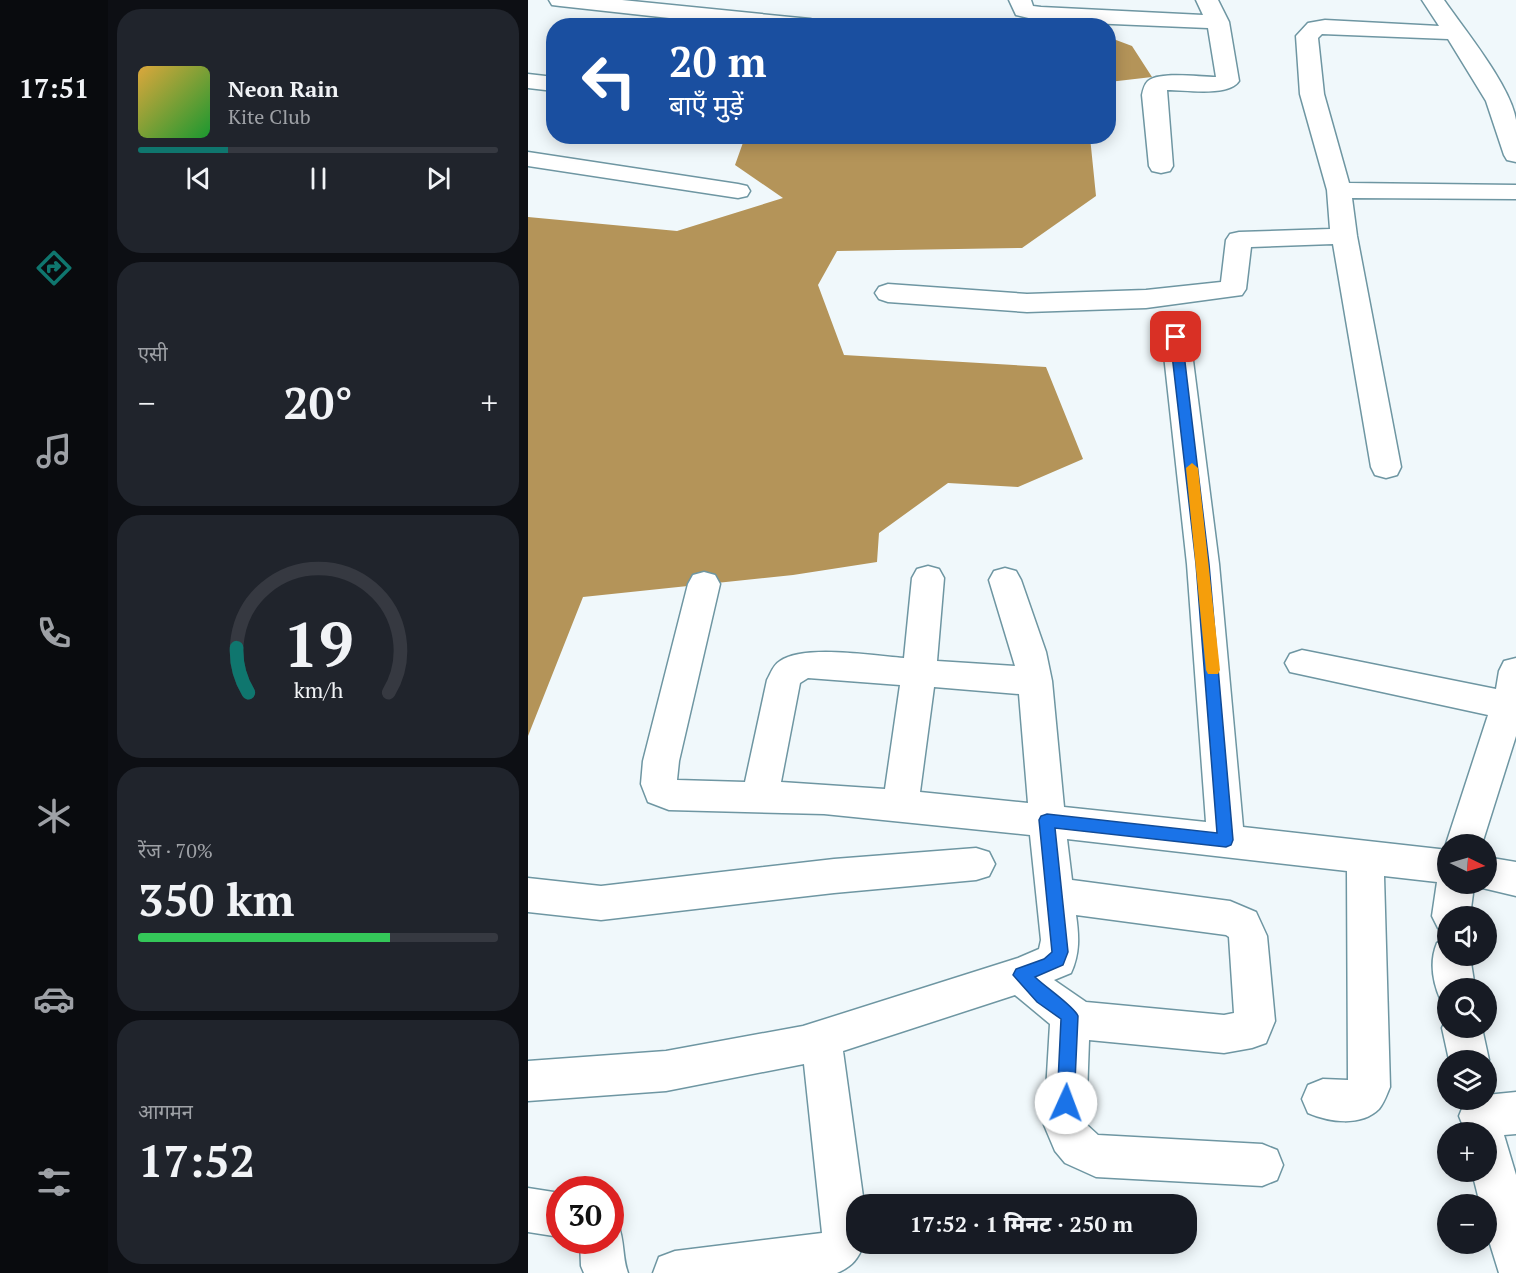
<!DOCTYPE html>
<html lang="hi">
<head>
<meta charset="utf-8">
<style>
  body { margin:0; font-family:"PT Serif","Noto Sans Devanagari",serif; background:#20242c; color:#f1f3f6; height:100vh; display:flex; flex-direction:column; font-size:22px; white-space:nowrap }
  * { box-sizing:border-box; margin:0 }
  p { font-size:20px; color:#9ea1a6 }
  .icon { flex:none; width:33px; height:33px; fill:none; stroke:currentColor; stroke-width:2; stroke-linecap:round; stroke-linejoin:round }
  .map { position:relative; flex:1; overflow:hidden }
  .side { display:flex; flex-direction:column; gap:9px; padding:9px; background:#0d0f14; width:420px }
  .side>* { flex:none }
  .guide { position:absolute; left:18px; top:18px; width:570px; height:126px; border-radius:24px; box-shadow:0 3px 15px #0003; background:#1a4fa0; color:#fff; overflow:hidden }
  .needle { width:39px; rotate:95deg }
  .tools { position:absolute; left:909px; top:834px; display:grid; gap:12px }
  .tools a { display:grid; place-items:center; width:60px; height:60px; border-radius:50%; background:#171b24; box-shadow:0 3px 15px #0003; font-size:30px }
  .speed { position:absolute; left:18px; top:1176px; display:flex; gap:12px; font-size:30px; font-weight:700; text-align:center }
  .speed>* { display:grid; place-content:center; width:78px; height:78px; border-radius:50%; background:#171b24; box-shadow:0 3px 15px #0003; line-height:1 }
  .speed .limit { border:9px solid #d22; background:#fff; color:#111 }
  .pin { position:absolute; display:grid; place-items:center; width:51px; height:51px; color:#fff; margin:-26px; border-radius:12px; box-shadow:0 3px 9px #0006 }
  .me { position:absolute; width:66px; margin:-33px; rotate:2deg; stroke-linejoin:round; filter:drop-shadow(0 0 4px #0008) }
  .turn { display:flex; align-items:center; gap:21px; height:126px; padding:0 24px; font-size:27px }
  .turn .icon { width:78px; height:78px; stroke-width:2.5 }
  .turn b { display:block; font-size:42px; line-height:51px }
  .big { font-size:45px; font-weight:800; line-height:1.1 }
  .side .card { flex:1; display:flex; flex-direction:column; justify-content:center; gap:9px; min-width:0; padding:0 21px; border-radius:24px; background:#20242c }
  .side .dial { align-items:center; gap:0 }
  .dial svg { height:156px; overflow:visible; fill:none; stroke:#363941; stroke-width:7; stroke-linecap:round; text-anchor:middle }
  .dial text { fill:#f1f3f6; stroke:none }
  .song { display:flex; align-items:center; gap:18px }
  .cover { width:72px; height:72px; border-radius:9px; background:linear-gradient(135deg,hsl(40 70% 55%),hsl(130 70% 35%)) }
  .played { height:6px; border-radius:3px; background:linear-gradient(90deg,#0f766e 25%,#363941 25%) }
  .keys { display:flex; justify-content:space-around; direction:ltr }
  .heat { display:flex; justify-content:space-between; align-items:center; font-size:33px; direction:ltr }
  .charge { height:9px; border-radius:4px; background:linear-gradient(90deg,#34c759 70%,#363941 0) }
  .trip { position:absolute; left:318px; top:1194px; width:351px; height:60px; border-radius:24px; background:#171b24; box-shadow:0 3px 15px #0003; font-weight:800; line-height:60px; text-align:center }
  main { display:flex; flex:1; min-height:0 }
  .menu { display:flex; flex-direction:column; width:108px; justify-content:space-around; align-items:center; background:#090b0e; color:#9ea1a6 }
  .menu .icon { width:42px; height:42px }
  .menu .current { color:#0f766e }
  .menu b { font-size:27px; color:#f1f3f6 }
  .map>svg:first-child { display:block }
</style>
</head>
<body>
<main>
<nav class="menu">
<b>17:51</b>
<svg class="icon current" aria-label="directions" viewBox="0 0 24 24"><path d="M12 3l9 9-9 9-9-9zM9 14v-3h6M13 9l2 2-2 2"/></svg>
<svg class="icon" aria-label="music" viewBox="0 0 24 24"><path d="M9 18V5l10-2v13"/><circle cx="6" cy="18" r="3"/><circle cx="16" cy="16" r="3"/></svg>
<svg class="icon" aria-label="phone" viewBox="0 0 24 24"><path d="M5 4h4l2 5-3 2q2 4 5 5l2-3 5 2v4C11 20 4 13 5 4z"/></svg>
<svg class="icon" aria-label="climate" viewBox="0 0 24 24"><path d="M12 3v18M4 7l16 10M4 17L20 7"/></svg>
<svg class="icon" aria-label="car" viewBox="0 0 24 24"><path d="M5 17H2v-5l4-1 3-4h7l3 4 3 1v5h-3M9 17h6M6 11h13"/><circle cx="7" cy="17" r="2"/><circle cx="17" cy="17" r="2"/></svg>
<svg class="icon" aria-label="filters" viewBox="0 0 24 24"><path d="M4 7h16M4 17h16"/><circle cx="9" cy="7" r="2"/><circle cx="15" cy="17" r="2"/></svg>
</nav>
<section class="side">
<div class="card">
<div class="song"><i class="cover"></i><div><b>Neon Rain</b><p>Kite Club</p></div></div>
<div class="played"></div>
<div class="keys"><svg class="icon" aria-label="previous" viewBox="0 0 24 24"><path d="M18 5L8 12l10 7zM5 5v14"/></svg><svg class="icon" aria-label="pause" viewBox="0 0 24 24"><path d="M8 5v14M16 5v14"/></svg><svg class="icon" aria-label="next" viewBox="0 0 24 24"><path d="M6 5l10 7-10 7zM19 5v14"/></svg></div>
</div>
<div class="card"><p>एसी</p>
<div class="heat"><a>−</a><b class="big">20°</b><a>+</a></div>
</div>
<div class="card dial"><svg viewBox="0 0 100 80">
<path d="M14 69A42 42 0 1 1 86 69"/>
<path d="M14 69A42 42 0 0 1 8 46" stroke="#0f766e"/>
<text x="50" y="56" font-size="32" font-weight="700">19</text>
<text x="50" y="72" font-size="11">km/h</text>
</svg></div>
<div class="card"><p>रेंज · 70%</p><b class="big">350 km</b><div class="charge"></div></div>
<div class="card"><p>आगमन</p><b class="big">17:52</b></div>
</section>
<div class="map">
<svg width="988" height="1273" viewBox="0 0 988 1273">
  <rect width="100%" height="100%" fill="#f0f8fb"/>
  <!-- water -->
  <path fill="#b49459" d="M580 37 604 46 624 77 581 82Z
    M217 137H562L568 196 494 248 309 251 290 285 316 355 518 367 555 459 490 487 420 483 351 533 349 562 265 575 55 597 0 736V217L149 231 255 198 207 165Z"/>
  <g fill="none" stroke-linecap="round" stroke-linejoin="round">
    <defs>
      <path id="street" d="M21 0H94L282 19 290 21 293 26H214L32 6 24 5Z
        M481 0H503L505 6 513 7 675 15 668 0H690L701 22 711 81C701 97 657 90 639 90L645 166 642 171 633 173 624 171 621 166 614 95C615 90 616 85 620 81 631 71 673 77 688 77L680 28 513 21 488 15Z
        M894 0H916C936 29 983 86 988 120 988 133 988 149 988 162L979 160 976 155 958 101 920 39 794 34 790 38 796 94 821 183 988 185V199L824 198 829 236 873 467 869 475 858 478 847 475 843 467 805 244 723 247 718 289 714 295 618 308 499 312 360 302 351 299 347 293 351 287 360 284 499 294 618 290 693 282 698 240 702 234 711 232 802 229 799 190 772 94 768 36 780 23 797 20 911 26Z
        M0 74 26 77V91L0 88Z
        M0 152 210 184 219 186 222 191 219 196 210 198 0 166Z
        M648 328 658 331 662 337 691 564 715 827 920 850V884H958V857L988 862V896L946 886 942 916H920V932L910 928 904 916 909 882 856 876 862 1087C859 1094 856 1103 851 1109 833 1127 801 1122 780 1113L774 1099 780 1085 795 1079 820 1080 819 871 539 839 544 880 702 901 728 912 739 936 747 1021 738 1043 724 1048 696 1053 561 1040 558 1124 570 1135 734 1144 749 1150 755 1165 749 1180 734 1186 568 1177 537 1163 527 1151 516 1125 522 1024 487 995 315 1051 336 1204H328V1244H336C330 1259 325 1266 309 1273H125L131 1257 147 1251 294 1233 276 1064 138 1091 0 1101V1061L138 1051 275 1026 490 958 511 949 513 940 502 835 296 814 141 810 120 802 113 784 115 761 160 584 165 575 176 572 187 575 192 584 151 761 149 780 217 782 239 680C243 673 245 665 252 661 276 644 346 656 376 658L384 578 389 569 400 566 411 569 416 578 409 661 487 666 461 580 466 571 477 568 488 571 493 580 518 652 524 681 536 807 678 822 659 564 634 337 638 331ZM280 678 372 685 357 789 253 782 272 683ZM406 687 491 694 500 803 392 792ZM548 915 698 935 701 937 706 1013 696 1015 558 1002 526 980 543 973C552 953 551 936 548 915Z
        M774 650 968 689 971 671 976 661 988 658V736L954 844H920V848L918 844 960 715 762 672 757 663 762 654Z
        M448 848 461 852 467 864 461 876 448 880 306 893 73 920 0 912V878L73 886 306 859Z
        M920 939V956H942L947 988H920V1004L913 1001C905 983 901 962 909 943Z
        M920 1015V1028H954L961 1060 958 1067V1060H921L914 1028Z
        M988 1092V1134L976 1135 988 1175V1273H971L958 1231V1204H952L944 1172H958V1132L937 1131 931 1116 937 1101 958 1100V1095Z
        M0 1188 32 1193V1237L0 1232Z
        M82 1222 90 1224C97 1242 94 1257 100 1273H56L53 1266 52 1240H82Z"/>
    </defs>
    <!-- street casing -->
    <use href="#street" stroke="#6e96a2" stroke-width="3"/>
    <!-- street -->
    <use href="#street" fill="#fff" fill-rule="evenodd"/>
  </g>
  <!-- route -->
  <path fill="#1a73e8" stroke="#114b97" stroke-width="1.5" d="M648 333 654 337 681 564 705 840 703 845 698 847 527 828 540 952 535 965 507 977C517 987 546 1006 550 1016L546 1103 544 1109 538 1111 532 1109 529 1103 533 1019 509 1002 485 975 488 969 516 959 524 952 511 820 513 816 519 814 689 833 668 564 642 337Z"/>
  <!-- slow -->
  <path fill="#f59e0b" d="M664 463 670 468 692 670 690 674H680L678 670 658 468Z"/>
</svg>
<div class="tools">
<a><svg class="needle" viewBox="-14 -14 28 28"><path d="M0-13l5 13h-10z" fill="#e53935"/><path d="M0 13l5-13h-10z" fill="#9ea1a6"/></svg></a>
<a><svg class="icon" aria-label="sound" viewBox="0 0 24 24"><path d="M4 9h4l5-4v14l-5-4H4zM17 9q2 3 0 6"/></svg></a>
<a><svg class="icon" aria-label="search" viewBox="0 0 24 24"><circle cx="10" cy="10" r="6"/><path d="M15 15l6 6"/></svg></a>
<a><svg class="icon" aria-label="layers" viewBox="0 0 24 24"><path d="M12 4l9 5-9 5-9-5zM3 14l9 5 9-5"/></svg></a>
<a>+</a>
<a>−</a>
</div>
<div class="speed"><div class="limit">30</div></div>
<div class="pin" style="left:648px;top:337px;background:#d93025"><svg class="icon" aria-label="arrive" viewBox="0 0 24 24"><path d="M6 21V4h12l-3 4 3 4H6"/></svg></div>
<svg class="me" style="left:538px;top:1103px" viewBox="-20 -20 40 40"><circle r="19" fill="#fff"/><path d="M0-13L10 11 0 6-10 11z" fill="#1a73e8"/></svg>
<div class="trip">17:52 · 1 मिनट · 250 m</div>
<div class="guide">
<div class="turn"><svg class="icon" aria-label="left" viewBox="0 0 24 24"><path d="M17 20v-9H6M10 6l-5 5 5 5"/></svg><div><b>20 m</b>बाएँ मुड़ें</div></div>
</div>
</div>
</main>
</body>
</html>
